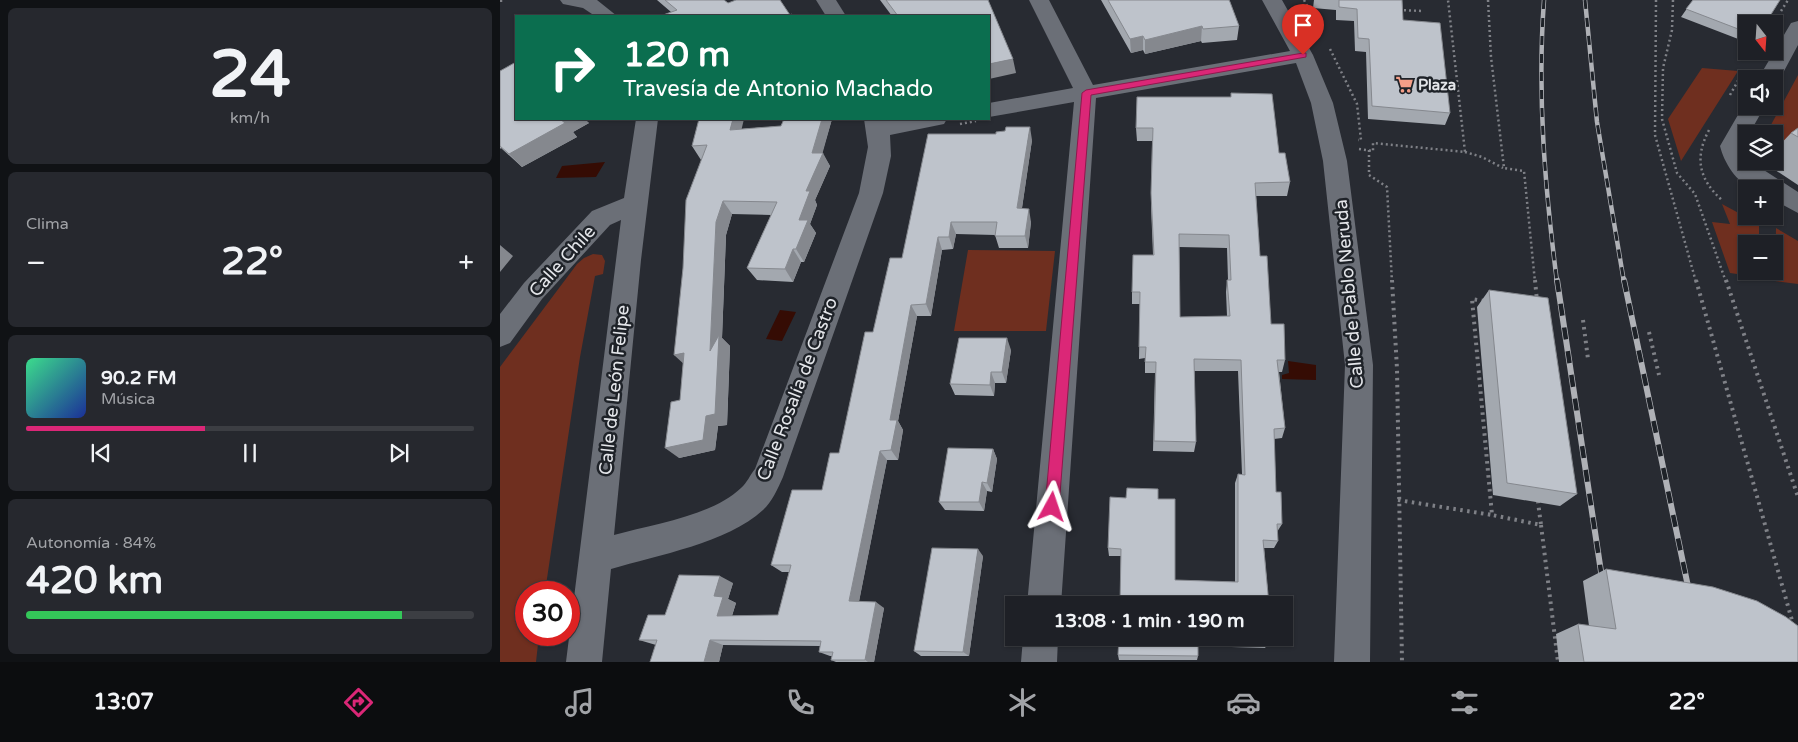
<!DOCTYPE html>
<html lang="es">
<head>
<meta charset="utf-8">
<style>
  body { margin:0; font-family:"Varela Round",sans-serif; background:#26282e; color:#f1f3f6; height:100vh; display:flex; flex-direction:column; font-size:19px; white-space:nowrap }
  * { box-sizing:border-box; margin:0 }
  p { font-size:16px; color:#a1a3a7 }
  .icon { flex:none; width:28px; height:28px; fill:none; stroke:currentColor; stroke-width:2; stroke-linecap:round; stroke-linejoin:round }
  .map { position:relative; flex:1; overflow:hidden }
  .sheet { display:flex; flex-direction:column; gap:8px; padding:8px; background:#101215; width:500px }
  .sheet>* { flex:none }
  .banner { position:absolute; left:15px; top:15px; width:475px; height:105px; border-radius:0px; box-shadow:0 1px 4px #0004,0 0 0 1px #3c3e43; background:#0b6e4f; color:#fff; overflow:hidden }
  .needle { width:32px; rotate:163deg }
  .tools { position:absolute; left:1238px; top:15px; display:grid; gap:10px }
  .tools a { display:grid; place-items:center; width:45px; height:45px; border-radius:0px; background:#1e2026; box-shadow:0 1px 4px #0004,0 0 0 1px #3c3e43; font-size:25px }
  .speed { position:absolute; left:15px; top:581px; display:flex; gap:10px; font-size:25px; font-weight:700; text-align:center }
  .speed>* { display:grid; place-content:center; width:65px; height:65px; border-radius:50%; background:#1e2026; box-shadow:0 1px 4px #0004,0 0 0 1px #3c3e43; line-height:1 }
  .speed .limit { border:8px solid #d22; background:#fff; color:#111 }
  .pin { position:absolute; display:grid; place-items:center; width:42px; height:42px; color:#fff; margin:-51px -21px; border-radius:50% 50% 50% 0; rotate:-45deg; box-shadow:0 0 5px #0007 }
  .pin .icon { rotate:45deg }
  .me { position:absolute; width:55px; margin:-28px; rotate:5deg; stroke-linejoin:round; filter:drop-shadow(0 0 4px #0008) }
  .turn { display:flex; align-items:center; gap:18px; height:105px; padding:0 25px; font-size:22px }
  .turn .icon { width:65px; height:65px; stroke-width:2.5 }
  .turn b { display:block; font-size:35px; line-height:42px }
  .big { font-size:38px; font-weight:700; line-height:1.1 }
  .sheet .card { flex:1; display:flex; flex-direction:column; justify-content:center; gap:8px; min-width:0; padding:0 18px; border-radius:8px; background:#26282e }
  .sheet .dial { align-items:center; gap:0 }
  .dial b { font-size:65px; line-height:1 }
  .song { display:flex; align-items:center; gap:15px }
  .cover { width:60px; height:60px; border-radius:8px; background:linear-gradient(135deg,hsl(150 70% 55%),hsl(230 70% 35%)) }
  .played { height:5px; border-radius:2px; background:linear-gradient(90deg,#db2777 40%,#3c3e43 40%) }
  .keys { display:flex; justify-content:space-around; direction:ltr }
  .heat { display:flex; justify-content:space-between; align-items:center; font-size:28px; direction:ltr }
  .charge { height:8px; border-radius:4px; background:linear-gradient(90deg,#34c759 84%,#3c3e43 0) }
  .trip { position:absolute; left:505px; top:596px; width:288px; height:50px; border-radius:0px; background:#1e2026; box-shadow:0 1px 4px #0004,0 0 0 1px #3c3e43; font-weight:700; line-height:50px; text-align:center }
  .dock { display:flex; height:80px; justify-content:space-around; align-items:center; background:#0c0d0f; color:#a1a3a7 }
  .dock .icon { width:35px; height:35px }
  .dock .current { color:#db2777 }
  .dock b { font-size:22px; color:#f1f3f6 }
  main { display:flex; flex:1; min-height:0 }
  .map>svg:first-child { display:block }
</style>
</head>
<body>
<main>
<section class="sheet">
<div class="card dial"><b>24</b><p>km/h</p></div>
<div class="card"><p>Clima</p>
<div class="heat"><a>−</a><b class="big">22°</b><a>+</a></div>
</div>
<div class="card">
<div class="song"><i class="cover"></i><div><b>90.2 FM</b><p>Música</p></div></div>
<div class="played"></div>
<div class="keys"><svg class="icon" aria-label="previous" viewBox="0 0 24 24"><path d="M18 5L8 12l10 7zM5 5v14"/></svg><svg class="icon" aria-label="pause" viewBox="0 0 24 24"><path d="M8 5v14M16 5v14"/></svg><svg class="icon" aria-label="next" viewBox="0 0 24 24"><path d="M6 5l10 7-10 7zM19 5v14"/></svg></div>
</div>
<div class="card"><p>Autonomía · 84%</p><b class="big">420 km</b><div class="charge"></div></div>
</section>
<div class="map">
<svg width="1298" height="662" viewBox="0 0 1298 662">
  <rect width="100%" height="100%" fill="#282b32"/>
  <!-- green -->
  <path fill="#6f2f1f" d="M1202 68 1238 71 1181 161 1168 119Z
    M1298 75V139L1274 155V134H1266Z
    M1222 204 1259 224V244H1246V271H1258V277L1230 273 1212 222 1230 224Z
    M1276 228 1298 241V284L1275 281Z
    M468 250 555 251 546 331H454Z
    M93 254 102 255 105 261 103 274 95 276 80 357 45 592H26V635H39L36 662H0V367L77 264 84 258Z"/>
  <!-- water -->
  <path fill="#350c04" d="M105 162 96 177 56 178 62 166Z
    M280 310 296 312 282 341 266 339Z
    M788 361 816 365V380L782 379V375L789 373Z"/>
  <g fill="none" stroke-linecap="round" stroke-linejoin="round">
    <!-- path-far1 -->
    <path stroke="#7f8187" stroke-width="2.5" stroke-dasharray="2 3" stroke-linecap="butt" d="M1 0V5
      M804 0 821 33
      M988 0 991 57 1004 168 1024 171 1035 282
      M1156 0 1155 135 1196 282
      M1173 0 1172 30 1163 68 1162 119 1177 173 1195 194 1226 282
      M899 10 923 11
      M1281 11 1288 0
      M830 49 857 104 861 140H858
      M1230 95 1244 70
      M460 124 476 121
      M1209 130C1194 158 1199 180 1223 201
      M859 149 873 151V143L965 152 948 0
      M869 150V175L887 187 892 282
      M965 152 982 157 1003 168"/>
    <!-- path -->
    <path stroke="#7f8187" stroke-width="4" stroke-dasharray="2.5 4.5" stroke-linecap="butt" d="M892 280 897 369 902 662
      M1035 280 1037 301
      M1196 280 1293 624
      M1226 280 1298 497
      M984 301 972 299 992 515 1041 525 1038 502
      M1083 320 1088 359
      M1149 332 1159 375
      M898 500 992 515
      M1041 525 1058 662"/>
    <!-- minor -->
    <path fill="#6b6f77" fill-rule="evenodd" d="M60 0H97L117 16H95L83 8 63 4Z
      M316 0H336L346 16H326Z
      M529 0H549L593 85 790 51 762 0H782L813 55 833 103 847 161 873 365 870 662H834L845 365 823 161 811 103 796 63 596 98 561 605H527L574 102 489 117V103L573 88Z
      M1298 21V45L1277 84 1274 85V79H1258L1291 23Z
      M1246 101V106H1265L1249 134H1246L1242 146 1246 161H1250L1298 192V213L1274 200V189C1268 189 1259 190 1254 189 1236 183 1224 162 1220 146Z
      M136 119H158L141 260 114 535C153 524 212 516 241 488 247 483 250 475 255 469L359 193 368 147 364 119H447L444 124 390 135 391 156 383 193 283 477C278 488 272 502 263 510 227 543 158 555 111 569L102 662H66L121 220 110 225 42 299 10 343 0 347V314L24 283 92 211 124 198Z
      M523 638H558L557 662H521Z"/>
    <defs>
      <path id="rail-far1" d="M1044 0C1037 95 1045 188 1057 282
        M1085 0 1097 122 1124 282"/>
      <path id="rail" d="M1057 280 1103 585
        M1124 280 1190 596"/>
    </defs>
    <!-- rail-far1 casing -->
    <use href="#rail-far1" stroke="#afb1b6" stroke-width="4.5"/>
    <!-- rail casing -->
    <use href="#rail" stroke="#afb1b6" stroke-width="6"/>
    <!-- rail-far1 -->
    <use href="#rail-far1" stroke="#1e2228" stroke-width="3" stroke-dasharray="9" stroke-linecap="butt"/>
    <!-- rail -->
    <use href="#rail" stroke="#1e2228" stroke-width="4.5" stroke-dasharray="12" stroke-linecap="butt"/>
  </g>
  <!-- wall -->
  <path fill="#a3a8af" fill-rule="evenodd" d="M157 0H224L228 3 293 16 171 12Z
    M380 0H488L516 73 489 16H392Z
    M601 0H729L739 26 737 40 702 43 701 41 645 54 643 50 631 53Z
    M814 0H902L903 20 950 113 945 125 868 119 866 52 855 51 854 21 836 20V10L813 8Z
    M1193 0 1246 24V42L1181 17Z
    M0 71 89 123 73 132 77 137 22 167 1 148 0 149Z
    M731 93 779 153 790 182 787 196H756L760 256 771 324 785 360 782 372H779L785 428 782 438 774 439 776 492 782 524 777 532 778 541 774 548H764L769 605H620L621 556H609L608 548 658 499 675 580 735 582V483L738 474H742L738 371H694L696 442 694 452 653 451 655 373H645V358L639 359 640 304H632V292L653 255 651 206 652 141H637L636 128 731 97ZM679 247 727 248 728 280H727L726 292 727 316 680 317Z
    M284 119H332L322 153 330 166 315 200 317 205 310 224 316 233 304 262H301L293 282 257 280 247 268 271 215 232 214 226 235 222 338 230 346 227 425 218 426 215 450 179 458 180 400 201 160 192 146 242 129 281 126Z
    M1298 128V185L1263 162 1264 161H1274V151L1291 133Z
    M532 140 522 208 531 222 528 248H499L495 235 456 234 453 249 442 250 431 316H417L398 421 403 430 398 460H387L359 601 384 608 374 662H336L331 660 332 656H330L319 652 321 646 223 645 219 662H150L156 645 139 640 165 615 233 583 228 599 236 603 232 616 278 615 289 572H282L271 565 322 490 339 453 373 332 402 258Z
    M989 290 1077 494 1060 506 993 495 977 307Z
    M511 350 506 383H495L494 396 455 395 450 384Z
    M493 449 497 459 492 492 487 491 484 511 445 510 439 502Z
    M483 556 469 656H421L414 651Z
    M1106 569 1298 662H1059L1056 634 1078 624 1089 626 1083 581Z
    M619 638 769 642 765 648 698 646V656L697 660H619L618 655Z"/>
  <!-- shaded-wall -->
  <path fill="#85888e" d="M702 26 701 41 645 54V40Z
    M643 36V50L631 53 630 39Z
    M513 59 516 73 489 79V64Z
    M60 119H85L89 123 73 132 77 137 22 167 9 154Z
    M233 119H244L238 144 230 130Z
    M322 119H332L322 155 323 153 330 166 315 200 317 205 310 224 316 233 304 262 296 249 299 220 306 191 312 153Z
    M530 127 532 140 520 221 517 208Z
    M223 201 232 214 226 235 222 338 230 346 227 425 218 426 215 450 179 458 165 448 206 416 210 351 216 222Z
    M529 209 531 222 528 248 525 236Z
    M451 222 456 234 453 249 449 237Z
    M438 237 442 250 431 316 426 304Z
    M0 245 13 256 0 272Z
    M293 249 301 262 293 282 285 269Z
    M411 305 417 316 398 421 403 430 398 460 391 450 390 420Z
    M507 338 511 350 506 383 502 372Z
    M184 353 186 366 174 355Z
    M491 372 495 383 494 396 490 385Z
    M493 449 497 459 492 492 487 483Z
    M380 451 387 460 358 607 349 601Z
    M482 482 487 491 484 511 479 502Z
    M478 549 483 556 469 656 463 652Z
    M220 576 233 583 228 599 236 603 230 621 217 616 214 596Z
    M376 602 384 608 374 662H368L365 660Z
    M210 640 223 645 219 662H204Z"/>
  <!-- building -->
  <path fill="#bec3cb" stroke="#85888e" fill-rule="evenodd" d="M165 0H224L228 3 236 0H280L290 15 292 14 293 16H164L163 15 177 10Z
    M386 0H488L513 59 489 64V16H398Z
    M608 0H729L730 2 739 26 703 29 702 26 645 40 643 36 630 39Z
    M839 0H902L903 20 940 23 950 113 872 106 869 39 858 38 857 9 839 7Z
    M1193 0H1280L1265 24H1246V32L1186 9Z
    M16 62V119H60L65 123 9 154 0 146V71Z
    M731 93 772 94 779 153H785L790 182 755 183 760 256H767L771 324H784L785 360H777L785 428 774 429 776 492H781L782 524H777L778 541 763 540 769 605H620L621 549 608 548 610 497 626 498 627 488 658 489V499H675V580L738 582V474L745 475 741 360 694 359 696 442 654 441 656 362H645L646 347H639L640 292H632L633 255H654L651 193 653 128H636L637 97H731ZM679 234 729 235 731 280H727L730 316 680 317Z
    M199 119H233L230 130 281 126 284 119H322L312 153H323L306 191H310L299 220H308L296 249H293L285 269 247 268 277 202 223 201 216 222 210 351 219 335 215 414 206 416 203 440 165 448 171 402 180 400 184 353 174 355 183 268 186 200 207 145 192 146Z
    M506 127H530L517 208 529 209 525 236H495L497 222H451L449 237H438L426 304 411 305 390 420H397L391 450 380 451 349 601 376 602 365 660H331L333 652H319L321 641 210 640 204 662H150L157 640H139L148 615H165L179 575 220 576 214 596 223 597 217 616 278 615 291 565H271L292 490H322L330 453H339L365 332H373L390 258H402L428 134H496V132L505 131Z
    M1298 128V137L1291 133Z
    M989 290 1048 298 1077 494 1007 483Z
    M459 338H507L502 372H491L490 385 450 384Z
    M448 448 493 449 487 483 482 482 479 502H439Z
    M432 548 478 549 463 652 414 651Z
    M1106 569 1213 587 1257 601 1286 617 1298 626V662H1084L1078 624 1116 629Z
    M619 638H769V642L698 641V656L618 655Z"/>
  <!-- route -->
  <path fill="#db2777" stroke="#8e194d" d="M803 53H806V57L591 95 559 507 557 511 552 513 547 511 545 507 582 93 586 90Z"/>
  <!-- icons -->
  <defs>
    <symbol id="supermarket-bare" viewBox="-9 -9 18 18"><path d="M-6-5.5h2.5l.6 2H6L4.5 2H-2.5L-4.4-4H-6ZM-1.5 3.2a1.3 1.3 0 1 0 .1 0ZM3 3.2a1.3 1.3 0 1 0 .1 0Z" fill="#f49e88" stroke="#1e2228" stroke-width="2.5" paint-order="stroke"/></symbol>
  </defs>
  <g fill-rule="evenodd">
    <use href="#supermarket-bare" x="892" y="72" width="25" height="25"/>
  </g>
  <g text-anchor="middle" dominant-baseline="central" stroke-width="5" stroke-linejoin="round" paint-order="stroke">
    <!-- far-poi labels -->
    <g font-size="15" font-weight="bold" fill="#e4e6ea" stroke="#1e2228" text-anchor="start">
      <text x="918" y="85">Plaza</text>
    </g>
    <!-- street labels -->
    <g font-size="18" fill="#e4e6ea" stroke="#1e2228">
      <text transform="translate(62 261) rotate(-48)">Calle Chile</text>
      <text transform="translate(849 294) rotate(-95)">Calle de Pablo Neruda</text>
      <text transform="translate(297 389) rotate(-69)">Calle Rosalía de Castro</text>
      <text transform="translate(114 390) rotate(-84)">Calle de León Felipe</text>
    </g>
  </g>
</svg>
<div class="tools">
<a><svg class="needle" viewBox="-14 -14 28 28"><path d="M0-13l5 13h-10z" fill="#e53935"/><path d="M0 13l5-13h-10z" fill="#a1a3a7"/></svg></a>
<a><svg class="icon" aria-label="sound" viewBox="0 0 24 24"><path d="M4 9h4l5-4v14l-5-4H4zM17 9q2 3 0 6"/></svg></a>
<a><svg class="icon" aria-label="layers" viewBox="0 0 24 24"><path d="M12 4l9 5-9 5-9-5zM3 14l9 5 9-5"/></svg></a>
<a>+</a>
<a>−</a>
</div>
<div class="speed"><div class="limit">30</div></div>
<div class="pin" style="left:803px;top:55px;background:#d93025"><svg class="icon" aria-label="arrive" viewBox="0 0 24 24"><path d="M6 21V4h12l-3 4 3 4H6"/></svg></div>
<svg class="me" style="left:552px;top:507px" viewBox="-20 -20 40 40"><path d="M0-17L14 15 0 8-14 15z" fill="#db2777" stroke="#fff" stroke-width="4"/></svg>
<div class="trip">13:08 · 1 min · 190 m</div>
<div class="banner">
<div class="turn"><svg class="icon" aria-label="right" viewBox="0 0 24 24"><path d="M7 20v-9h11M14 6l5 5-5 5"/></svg><div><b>120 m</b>Travesía de Antonio Machado</div></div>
</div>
</div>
</main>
<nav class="dock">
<b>13:07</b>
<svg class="icon current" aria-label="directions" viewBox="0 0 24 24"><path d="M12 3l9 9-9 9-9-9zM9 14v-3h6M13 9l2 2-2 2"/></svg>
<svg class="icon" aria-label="music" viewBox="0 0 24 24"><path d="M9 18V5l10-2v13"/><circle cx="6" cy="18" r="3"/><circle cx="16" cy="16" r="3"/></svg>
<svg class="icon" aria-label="phone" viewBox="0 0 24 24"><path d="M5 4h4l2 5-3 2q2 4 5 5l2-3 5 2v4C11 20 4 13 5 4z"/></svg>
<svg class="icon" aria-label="climate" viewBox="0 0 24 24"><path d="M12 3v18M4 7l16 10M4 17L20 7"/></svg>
<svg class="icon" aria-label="car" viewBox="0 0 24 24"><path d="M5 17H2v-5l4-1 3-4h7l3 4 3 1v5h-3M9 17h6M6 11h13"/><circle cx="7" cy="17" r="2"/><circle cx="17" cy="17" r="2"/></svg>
<svg class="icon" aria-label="filters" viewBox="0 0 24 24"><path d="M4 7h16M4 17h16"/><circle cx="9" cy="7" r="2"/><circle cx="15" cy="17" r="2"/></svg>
<b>22°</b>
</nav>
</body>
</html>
